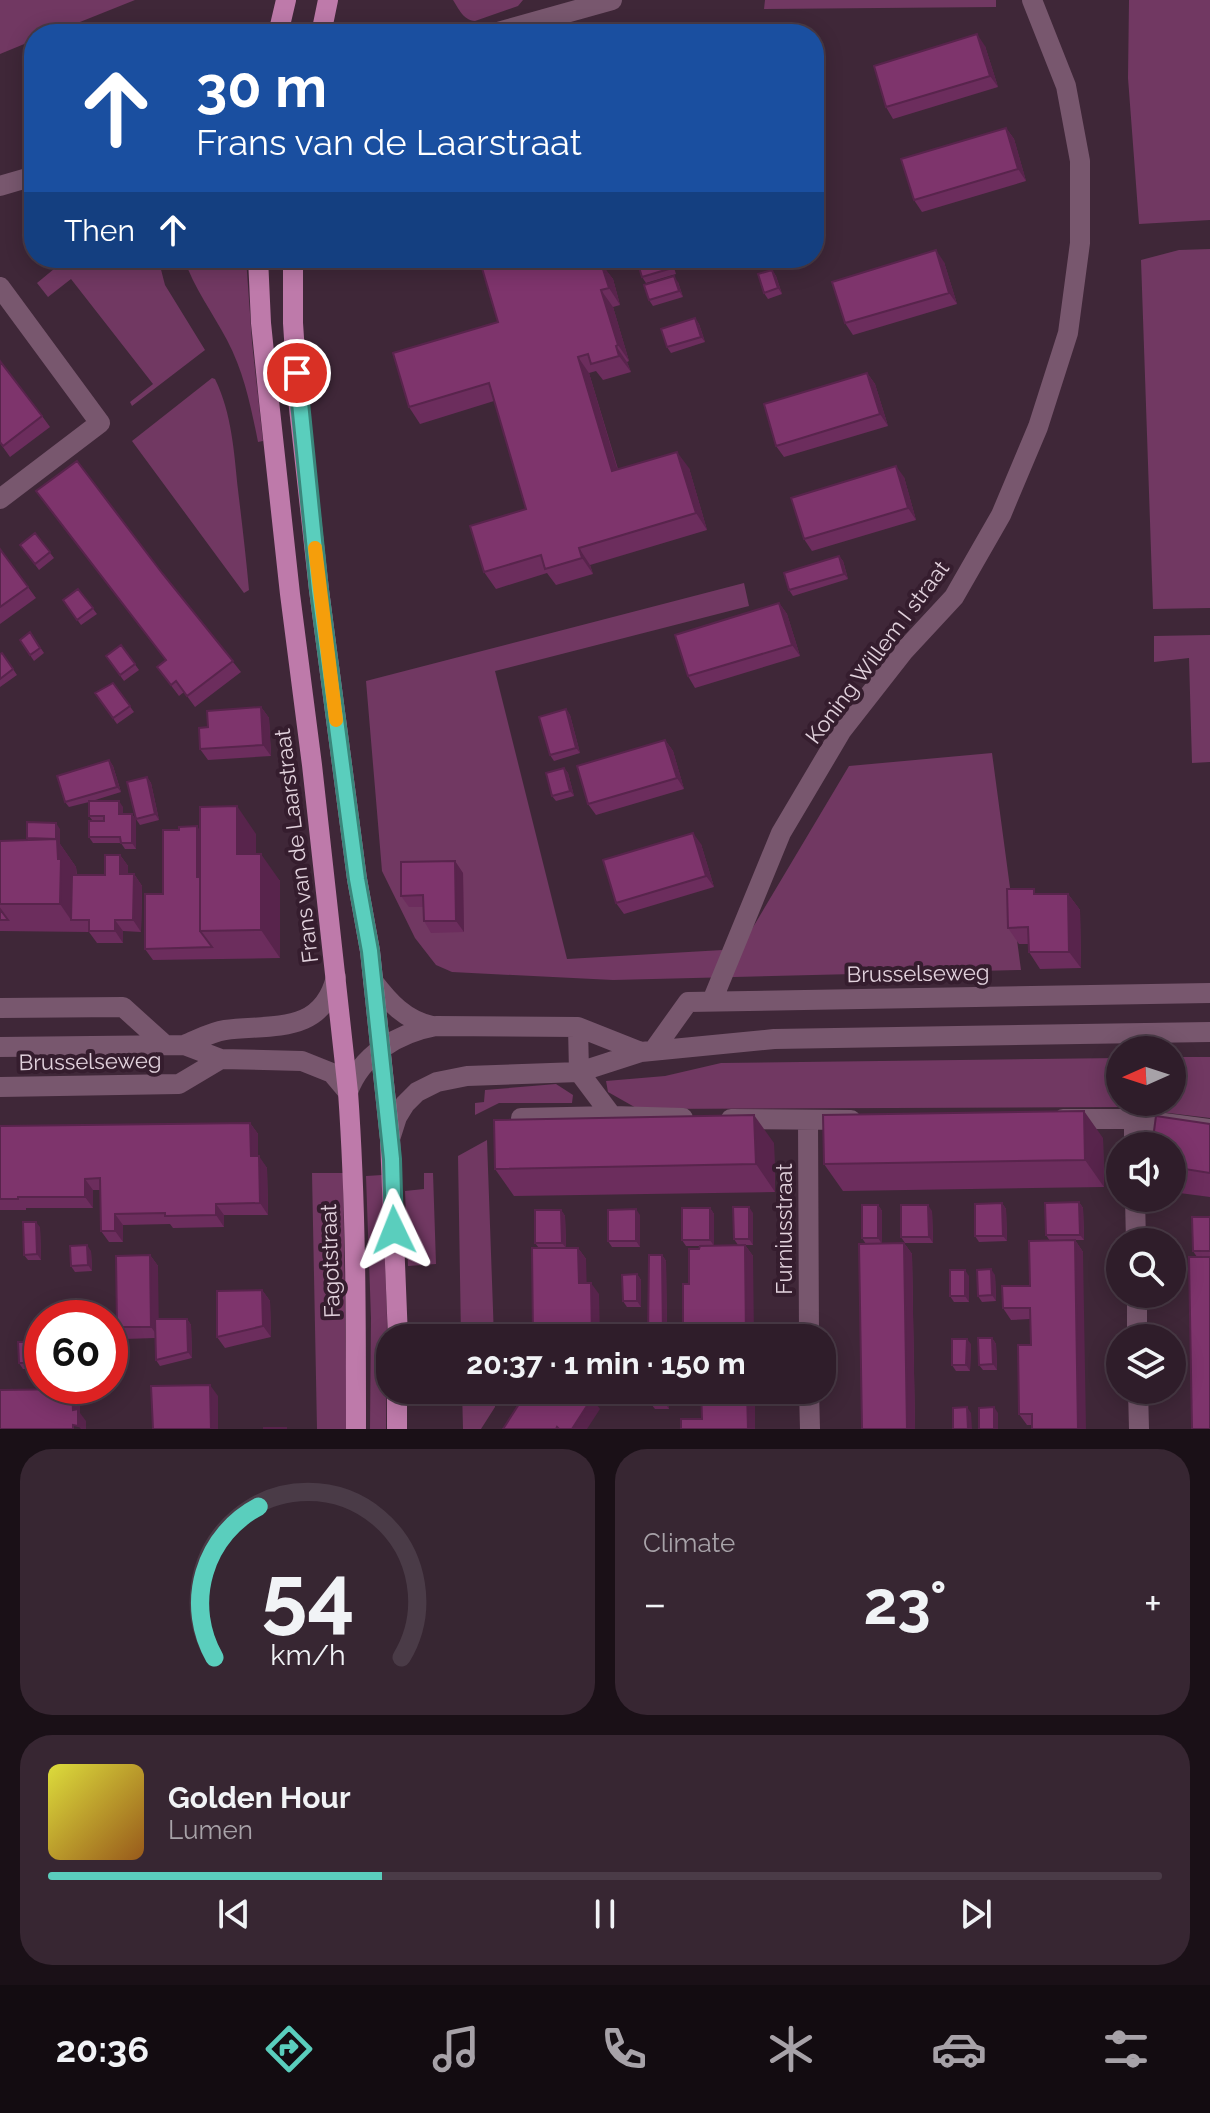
<!DOCTYPE html>
<html lang="en">
<head>
<meta charset="utf-8">
<style>
  body { margin:0; font-family:Raleway,sans-serif; background:#372632; color:#f1f3f6; height:100vh; display:flex; flex-direction:column; font-size:30px; white-space:nowrap }
  * { box-sizing:border-box; margin:0 }
  p { font-size:26px; color:#a7a2a8 }
  .icon { flex:none; width:44px; height:44px; fill:none; stroke:currentColor; stroke-width:2; stroke-linecap:round; stroke-linejoin:round }
  .map { position:relative; height:1429px; overflow:hidden }
  .drawer { display:flex; flex-direction:column; gap:20px; padding:20px; background:#1a1017; flex:1 }
  .drawer>* { flex:none }
  .top-card { position:absolute; left:24px; top:24px; width:800px; height:244px; border-radius:32px; box-shadow:0 4px 20px #0003,0 0 0 2px #4a3b47; background:#1a4fa0; color:#fff; overflow:hidden }
  .needle { width:52px; rotate:267deg }
  .controls { position:absolute; left:1106px; top:1036px; display:grid; gap:16px }
  .controls a { display:grid; place-items:center; width:80px; height:80px; border-radius:50%; background:#2f1d2a; box-shadow:0 4px 20px #0003,0 0 0 2px #4a3b47; font-size:40px }
  .speed { position:absolute; left:24px; top:1300px; display:flex; gap:16px; font-size:40px; font-weight:700; text-align:center }
  .speed>* { display:grid; place-content:center; width:104px; height:104px; border-radius:50%; background:#2f1d2a; box-shadow:0 4px 20px #0003,0 0 0 2px #4a3b47; line-height:1 }
  .speed .limit { border:12px solid #d22; background:#fff; color:#111 }
  .pin { position:absolute; display:grid; place-items:center; width:68px; height:68px; color:#fff; margin:-34px; border:4px solid #fff; border-radius:50%; box-shadow:0 2px 8px #0007 }
  .me { position:absolute; width:88px; margin:-44px; rotate:358deg; stroke-linejoin:round; filter:drop-shadow(0 0 6px #0008) }
  .turn { display:flex; align-items:center; gap:28px; height:168px; padding:0 40px; font-size:36px }
  .turn .icon { width:104px; height:104px; stroke-width:2.5 }
  .turn b { display:block; font-size:56px; line-height:68px }
  .then { display:flex; align-items:center; height:76px; padding:0 40px; background:#0003; gap:16px; font-size:30px }
  .big { font-size:60px; font-weight:700; line-height:1.1 }
  .drawer .tile { flex:1; display:flex; flex-direction:column; justify-content:center; gap:12px; min-width:0; padding:0 28px; border-radius:32px; background:#372632 }
  .drawer .dial { align-items:center; gap:0 }
  .dial svg { height:208px; overflow:visible; fill:none; stroke:#4a3b47; stroke-width:7; stroke-linecap:round; text-anchor:middle }
  .dial text { fill:#f1f3f6; stroke:none }
  .song { display:flex; align-items:center; gap:24px }
  .cover { width:96px; height:96px; border-radius:12px; background:linear-gradient(135deg,hsl(60 70% 55%),hsl(30 70% 35%)) }
  .played { height:8px; border-radius:4px; background:linear-gradient(90deg,#5acebd 30%,#4a3b47 30%) }
  .keys { display:flex; justify-content:space-around; direction:ltr }
  .heat { display:flex; justify-content:space-between; align-items:center; font-size:44px; direction:ltr }
  .drawer .tiles { flex:1; display:grid; gap:20px; grid-template-columns:1fr 1fr }
  .tile:last-child { grid-column:span 2 }
  .trip { position:absolute; left:376px; top:1324px; width:460px; height:80px; border-radius:32px; background:#2f1d2a; box-shadow:0 4px 20px #0003,0 0 0 2px #4a3b47; font-weight:700; line-height:80px; text-align:center }
  .tabs { display:flex; height:128px; justify-content:space-around; align-items:center; background:#130c11; color:#a7a2a8 }
  .tabs .icon { width:56px; height:56px }
  .tabs .current { color:#5acebd }
  .tabs b { font-size:36px; color:#f1f3f6 }
  .map>svg:first-child { display:block }
</style>
</head>
<body>
<div class="map">
<svg width="1210" height="1429" viewBox="0 0 1210 1429">
  <rect width="100%" height="100%" fill="#3f2738"/>
  <!-- green -->
  <path fill="#713862" d="M0 0H135L50 34H34V40L0 54Z
    M453 0H523L518 6 475 21C463 20 459 9 453 0Z
    M765 0H996V7L764 9Z
    M1129 0H1210V220L1139 224 1128 78Z
    M1210 249V608L1153 609 1141 260 1179 250Z
    M55 258H158L165 285 205 350 132 406 130 402 153 384 71 279 48 297 37 283 60 264Z
    M184 258H246L252 342 263 441 258 442C251 407 244 372 227 340 213 313 193 287 184 258Z
    M212 378 215 379C232 414 234 452 238 490 242 523 246 557 249 590L244 593 132 441Z
    M744 583 749 606 495 671 567 959 740 949 849 766 992 753 1021 970 613 980 452 972 436 965 415 938 382 871 366 681Z
    M1210 635V762L1192 763 1189 658 1154 662V636Z
    M1172 1057H1210V1118L1119 1107 638 1109 608 1092 606 1081 665 1076 721 1063 1120 1058V1102H1172Z
    M556 1084 573 1095 572 1103H499L475 1115V1103L484 1102 485 1090Z
    M487 1140 494 1338H461L458 1156Z
    M312 1173H343L347 1429H317Z
    M424 1173H433L436 1264 408 1266 405 1191 424 1189Z
    M382 1175 387 1318 386 1429H370L371 1318 366 1176Z
    M462 1390H495V1407L481 1429H463Z"/>
  <g fill="none" stroke-linecap="round" stroke-linejoin="round">
    <!-- minor -->
    <path stroke="#78576e" stroke-width="20" d="M491 34 612 0
      M0 186 34 176
      M0 287 100 423 0 499
      M373 981C389 1002 405 1020 432 1026
      M712 1001 781 833 842 730 903 652 954 597 1001 515 1038 427 1068 333 1080 243V161L1066 86 1032 0
      M0 1008 123 1007 164 1044
      M578 1027 579 1072 612 1116
      M184 1045C197 1040 211 1032 225 1030 272 1024 322 1035 336 977
      M0 1047 184 1045 221 1059 302 1061 332 1073 348 1092
      M653 1051 688 1002 1210 993
      M0 1087 179 1084 221 1059
      M348 1092C361 1055 398 1033 436 1026L578 1027 641 1052
      M521 1118 612 1116 683 1118
      M731 1119 851 1120
      M1063 1119H1134L1210 1129
      M1134 1119V1146
      M808 1121 809 1338
      M390 1139 397 1117 405 1104 417 1092 437 1082 467 1076 579 1072 641 1052 774 1039 1210 1032
      M1135 1198 1136 1242
      M1137 1294V1338
      M809 1390 810 1429
      M1138 1390 1139 1429"/>
    <!-- major -->
    <path stroke="#be7aaa" stroke-width="20" d="M278 34 286 0
      M321 34 328 0
      M258 258 261 323 269 401 290 594 312 765 348 1092C356 1204 356 1317 356 1429
      M293 258V323L298 399 319 590 357 879 370 951 390 1139 398 1338
      M397 1429V1390"/>
  </g>
  <!-- wall -->
  <path fill="#6c2d5d" d="M985 46 998 87 893 119 886 107Z
    M1006 128 1014 139 1026 181 922 212 914 200Z
    M598 258 600 263 613 279 620 305 613 307 629 361 627 362 631 372 603 380 596 371 589 373 618 469 689 468 707 530 590 565 593 574 556 585 547 573 496 589 484 572 526 509 494 401 420 424 409 407 498 322Z
    M648 258H671L676 274 646 283 642 277Z
    M944 262 957 304 853 335 845 323Z
    M772 270 776 276 782 294 768 299 764 293Z
    M678 282 683 297 653 306 649 300Z
    M695 318 699 324 705 342 671 353 667 347Z
    M867 373 875 384 888 426 784 457 776 446Z
    M42 416 50 427 10 457 0 443Z
    M904 477 916 520 812 551 804 539Z
    M36 491 162 573 241 672 195 707 184 692 179 696 157 667 166 660Z
    M35 533 54 558 39 570 20 545Z
    M0 549 36 598 0 624Z
    M839 556 843 561 848 579 793 596 789 590Z
    M78 589 97 614 81 625 63 600Z
    M779 603 787 614 800 656 695 688 688 676Z
    M30 632 44 653 34 661 20 640Z
    M121 645 139 670 124 681 106 656Z
    M2 653 17 675 0 687V654Z
    M113 683 134 712 117 724 95 693Z
    M261 707 269 718 271 756 208 760 200 749 208 727Z
    M566 709 570 715 580 753 554 761 550 755Z
    M665 740 673 751 684 789 596 815 588 804Z
    M109 760 113 766 121 792 92 801 123 807V814H132L136 820V849H125L121 843H93L89 837 93 821 89 816V802L69 807 65 802Z
    M564 768 568 773 574 796 556 801 552 796Z
    M147 777 151 783 159 820 140 825 136 819Z
    M60 829V844L76 867 77 875H105L120 855 128 866V874H134L142 886 141 932 123 931V943H97L89 932 0 931V841L28 840 27 838Z
    M200 832 256 834V854L280 881V958L153 960 145 949 163 894Z
    M701 844 714 887 624 914 616 903Z
    M455 861 463 873 464 932 431 933 424 921 423 907H409L401 896Z
    M1038 894H1068L1080 910 1081 968 1040 969 1029 952 1028 944H1019L1008 928Z
    M250 1123 258 1134V1156L267 1168 268 1215H224V1227L173 1228 170 1224 123 1225V1242H109L101 1231 100 1190H93V1208H26V1210H0V1126Z
    M1210 1124V1197L1172 1192V1146Z
    M1103 1138 1104 1187 843 1191 824 1164Z
    M774 1143 775 1192 514 1196 495 1169Z
    M1079 1202 1083 1208 1084 1240H1075L1083 1252 1032 1425H1027L1019 1414 1031 1345 1030 1319 1011 1320 1003 1308 1030 1286 1050 1241 1046 1235Z
    M1002 1203 1006 1209 1007 1241 979 1242 975 1236Z
    M878 1205 882 1211V1243H904L912 1254 915 1429H862L866 1244 862 1238Z
    M710 1208 714 1214V1246L738 1245 734 1239 753 1213V1245H745L753 1256 689 1284 700 1246H686L682 1240Z
    M561 1210 565 1216 566 1248H578L586 1259V1283L599 1294 539 1248 535 1243Z
    M932 1211 933 1243H905L901 1237Z
    M640 1215V1247H612L608 1241Z
    M1210 1217V1257H1197L1193 1251Z
    M40 1227 41 1260H28L24 1255Z
    M91 1251 92 1271 75 1272 71 1266Z
    M150 1255 158 1266V1319H187L191 1325 192 1358 160 1366 156 1360 155 1338 125 1339 117 1327Z
    M662 1255 666 1261 667 1338H651L648 1334Z
    M637 1274 641 1280V1307H627L623 1301Z
    M995 1275 996 1301 982 1302 978 1296Z
    M969 1276V1302H954L950 1296Z
    M262 1290 270 1301 271 1337 225 1348 217 1337Z
    M992 1338 996 1344 997 1370H983L979 1365Z
    M42 1342V1369H23L19 1363Z
    M971 1344 970 1371H956L952 1365Z
    M651 1390H669V1409H655L651 1404Z"/>
  <!-- shaded-wall -->
  <path fill="#58244c" d="M977 34 985 46 998 87 990 76Z
    M1006 128 1014 139 1026 181 1018 169Z
    M936 250 944 262 957 304 949 293Z
    M592 258H598L605 281 594 265Z
    M601 263 613 279 620 305 609 288Z
    M772 270 776 276 782 294 778 288Z
    M674 276 678 282 683 297 679 291Z
    M601 290 613 307 629 361 618 345Z
    M695 318 699 324 705 342 701 337Z
    M616 346 627 362 631 372 619 356Z
    M578 357 589 373 623 488 612 471Z
    M867 373 875 384 888 426 880 414Z
    M677 452 689 468 707 530 696 513Z
    M896 466 904 477 916 520 908 508Z
    M579 548 590 565 593 574 582 558Z
    M839 556 843 561 848 579 844 574Z
    M779 603 787 614 800 656 792 645Z
    M261 707 269 718 271 756 263 745Z
    M566 709 570 715 580 753 576 748Z
    M665 740 673 751 684 789 677 778Z
    M109 760 113 766 121 792 117 787Z
    M564 768 568 773 574 796 570 791Z
    M147 777 151 783 159 820 155 814Z
    M119 801 123 807V820L119 814Z
    M237 806 256 834V881L237 854Z
    M132 814 136 820V849L132 843Z
    M56 823 60 829V844L76 867 77 882 71 920 60 904Z
    M197 826 205 838V889L197 877Z
    M693 833 701 844 714 887 706 876Z
    M261 854 280 881V958L261 930Z
    M120 855 128 866V886L120 874Z
    M455 861 463 873 464 932 456 921Z
    M134 874 142 886 141 932 133 920Z
    M1068 894 1080 910 1081 968 1069 952Z
    M115 920 123 931V943L115 931Z
    M1084 1111 1103 1138 1104 1187 1085 1160Z
    M754 1115 774 1143 775 1192 756 1164Z
    M250 1123 258 1134V1168L251 1156Z
    M259 1156 267 1168 268 1215 260 1203Z
    M85 1179 93 1190V1208L85 1197Z
    M1079 1202 1083 1208 1084 1240 1080 1235Z
    M1002 1203 1006 1209 1007 1241 1003 1236Z
    M216 1204 224 1215V1227L216 1215Z
    M878 1205 882 1211V1244L878 1238Z
    M928 1205 932 1211 933 1243 929 1237Z
    M749 1207 753 1213V1245L749 1239Z
    M710 1208 714 1214V1246L710 1240Z
    M636 1209 640 1215V1247L636 1241Z
    M561 1210 565 1216 566 1248 562 1243Z
    M115 1214 123 1225V1242L115 1231Z
    M36 1222 40 1227 41 1260 37 1254Z
    M1075 1240 1083 1252 1086 1429H1078Z
    M904 1243 912 1254 915 1429H907Z
    M87 1245 91 1251 92 1271 88 1265Z
    M745 1245 753 1256 754 1338H746Z
    M578 1248 586 1259 587 1295 579 1283Z
    M150 1255 158 1266 159 1338 151 1327Z
    M662 1255 666 1261 667 1338 663 1334Z
    M991 1269 995 1275 996 1301 992 1295Z
    M965 1270 969 1276V1302L965 1296Z
    M637 1274 641 1280V1307L637 1301Z
    M591 1283 599 1294 600 1338H592Z
    M262 1290 270 1301 271 1337 263 1326Z
    M187 1319 191 1325 192 1358 188 1352Z
    M992 1338 996 1344 997 1370 993 1364Z
    M967 1339 971 1344 970 1371 966 1365Z
    M210 1385 218 1396V1429H211Z
    M72 1389 80 1401V1413L86 1421V1429H81L78 1426 73 1410Z
    M665 1390H669V1409L665 1403Z
    M747 1390H755V1429H748Z
    M592 1398 600 1409 587 1429H572Z
    M967 1407 971 1413 972 1429H968Z
    M994 1407 998 1413V1429H994Z"/>
  <!-- building -->
  <path fill="#7e346c" stroke="#58244c" stroke-width="2" d="M977 34 990 76 886 107 874 66Z
    M1006 128 1018 169 914 200 901 159Z
    M936 250 949 293 845 323 832 282Z
    M479 258H592L594 265 601 263 609 288 601 290 618 345 616 346 619 356 591 364 588 354 578 357 612 471 677 452 696 513 579 548 582 558 545 569 541 555 484 572 470 526 526 509 489 383 409 407 393 353 498 322Z
    M648 258H669L672 268 642 277 637 261Z
    M772 270 778 288 764 293 758 274Z
    M674 276 679 291 649 300 644 285Z
    M695 318 701 337 667 347 661 329Z
    M0 361 42 416 3 446 0 442Z
    M867 373 880 414 776 446 764 404Z
    M77 461 162 573 233 661 187 696 176 681 171 685 157 667 166 660 36 491Z
    M896 466 908 508 804 539 791 498Z
    M35 533 50 552 35 564 20 545Z
    M0 549 28 587 0 607Z
    M839 556 844 574 789 590 784 573Z
    M78 589 93 608 77 620 63 600Z
    M779 603 792 645 688 676 675 635Z
    M30 632 40 648 30 655 20 640Z
    M121 645 135 664 120 675 106 656Z
    M2 653 13 669 0 679V654Z
    M113 683 130 706 113 718 95 693Z
    M261 707 263 745 200 749 199 728 208 727 207 711Z
    M566 709 576 748 550 755 539 717Z
    M665 740 677 778 588 804 577 766Z
    M109 760 117 787 65 802 57 776Z
    M564 768 570 791 552 796 546 773Z
    M147 777 155 814 136 819 127 782Z
    M89 801H119V814H132V843H121L120 837H89V821H104V816H89Z
    M237 806V854H261V930L200 931V807Z
    M27 822 56 823V839L27 838Z
    M197 826V877H200V931L212 947 145 949V894H163V830H179V827Z
    M693 833 706 876 616 903 603 860Z
    M57 839 58 859H61L60 904H0V841Z
    M105 855H120V874H134L133 920H115V931H89V920H71L72 875H105Z
    M455 861 456 921H424L423 895 401 896V862Z
    M1007 889H1034V894H1068L1069 952H1029L1028 927 1008 928Z
    M0 909 8 920H0Z
    M1084 1111 1085 1160 824 1164 823 1115Z
    M754 1115 756 1164 495 1169 494 1120Z
    M1156 1116 1210 1124V1173L1172 1167V1146H1152Z
    M250 1123 251 1156H259L260 1203 216 1204V1215L165 1216V1213L115 1214V1231H101L100 1178 85 1179V1197H18V1199H0V1126Z
    M1079 1202 1080 1235H1046L1045 1203Z
    M1002 1203 1003 1236H975V1204Z
    M862 1205H878V1238H862Z
    M901 1205H928L929 1237H901Z
    M733 1207H749V1239H734Z
    M682 1208H710V1240H682Z
    M636 1209V1241H608V1210Z
    M535 1210H561L562 1243H535Z
    M1192 1217H1210V1251H1193Z
    M23 1222H36L37 1254 24 1255Z
    M1075 1240 1078 1429H1032V1414H1019L1018 1345H1031L1030 1308H1003L1002 1286H1030L1029 1241Z
    M904 1243 907 1429H862L859 1244Z
    M87 1245 88 1265 71 1266 70 1246Z
    M745 1245 746 1338H683V1284H689V1249H699L700 1246Z
    M532 1248H578L579 1283H591L592 1338H533Z
    M150 1255 151 1327H117L116 1256Z
    M649 1255H662L663 1334H648Z
    M1189 1257H1210V1429H1192Z
    M991 1269 992 1295 978 1296 977 1270Z
    M950 1270H965V1296H950Z
    M637 1274V1301H623L622 1275Z
    M262 1290 263 1326 217 1337V1291Z
    M155 1319H187L188 1352 156 1360Z
    M978 1338H992L993 1364 979 1365Z
    M952 1339H967L966 1365H952Z
    M18 1342H42V1363H19Z
    M210 1385 211 1429H153L151 1386Z
    M72 1389 73 1410 78 1409V1426L73 1425V1429H0V1390Z
    M528 1390H566L577 1397 592 1398 572 1429H559L557 1427 556 1429H503Z
    M651 1390H665V1403L651 1404Z
    M701 1390H747L748 1429H681V1419H702Z
    M967 1407 968 1429H953V1408Z
    M994 1407V1429H979V1408Z
    M264 1428H286V1429H264Z"/>
  <g fill="none" stroke-linecap="round" stroke-linejoin="round">
    <defs>
      <path id="route" d="M297 373 319 590 357 879 370 951 392 1159 394 1230"/>
    </defs>
    <!-- route casing -->
    <use href="#route" stroke="#3a867b" stroke-width="20"/>
    <!-- route -->
    <use href="#route" stroke="#5acebd" stroke-width="14"/>
    <!-- slow -->
    <path stroke="#f59e0b" stroke-width="14" d="M315 548 336 720"/>
  </g>
  <g text-anchor="middle" dominant-baseline="central" stroke-width="8" stroke-linejoin="round" paint-order="stroke">
    <!-- street labels -->
    <g font-size="22" fill="#e2d2dd" stroke="#351d2e">
      <text transform="translate(877 652) rotate(-53)">Koning Willem I straat</text>
      <text transform="translate(296 846) rotate(-97)">Frans van de Laarstraat</text>
      <text transform="translate(918 973) rotate(-1)">Brusselseweg</text>
      <text transform="translate(90 1061) rotate(-1)">Brusselseweg</text>
      <text transform="translate(784 1229) rotate(-90)">Furniusstraat</text>
      <text transform="translate(330 1261) rotate(-92)">Fagotstraat</text>
    </g>
  </g>
</svg>
<div class="controls">
<a><svg class="needle" viewBox="-14 -14 28 28"><path d="M0-13l5 13h-10z" fill="#e53935"/><path d="M0 13l5-13h-10z" fill="#a7a2a8"/></svg></a>
<a><svg class="icon" aria-label="sound" viewBox="0 0 24 24"><path d="M4 9h4l5-4v14l-5-4H4zM17 9q2 3 0 6"/></svg></a>
<a><svg class="icon" aria-label="search" viewBox="0 0 24 24"><circle cx="10" cy="10" r="6"/><path d="M15 15l6 6"/></svg></a>
<a><svg class="icon" aria-label="layers" viewBox="0 0 24 24"><path d="M12 4l9 5-9 5-9-5zM3 14l9 5 9-5"/></svg></a>
</div>
<div class="speed"><div class="limit">60</div></div>
<div class="pin" style="left:297px;top:373px;background:#d93025"><svg class="icon" aria-label="arrive" viewBox="0 0 24 24"><path d="M6 21V4h12l-3 4 3 4H6"/></svg></div>
<svg class="me" style="left:394px;top:1230px" viewBox="-20 -20 40 40"><path d="M0-17L14 15 0 8-14 15z" fill="#5acebd" stroke="#fff" stroke-width="4"/></svg>
<div class="trip">20:37 · 1 min · 150 m</div>
<div class="top-card">
<div class="turn"><svg class="icon" aria-label="ahead" viewBox="0 0 24 24"><path d="M12 20V5M6 11l6-6 6 6"/></svg><div><b>30 m</b>Frans van de Laarstraat</div></div>
<div class="then">Then<svg class="icon" aria-label="ahead" viewBox="0 0 24 24"><path d="M12 20V5M6 11l6-6 6 6"/></svg></div>
</div>
</div>
<section class="drawer">
<div class="tiles">
<div class="tile dial"><svg viewBox="0 0 100 80">
<path d="M14 69A42 42 0 1 1 86 69"/>
<path d="M14 69A42 42 0 0 1 31 11" stroke="#5acebd"/>
<text x="50" y="56" font-size="32" font-weight="700">54</text>
<text x="50" y="72" font-size="11">km/h</text>
</svg></div>
<div class="tile"><p>Climate</p>
<div class="heat"><a>−</a><b class="big">23°</b><a>+</a></div>
</div>
<div class="tile">
<div class="song"><i class="cover"></i><div><b>Golden Hour</b><p>Lumen</p></div></div>
<div class="played"></div>
<div class="keys"><svg class="icon" aria-label="previous" viewBox="0 0 24 24"><path d="M18 5L8 12l10 7zM5 5v14"/></svg><svg class="icon" aria-label="pause" viewBox="0 0 24 24"><path d="M8 5v14M16 5v14"/></svg><svg class="icon" aria-label="next" viewBox="0 0 24 24"><path d="M6 5l10 7-10 7zM19 5v14"/></svg></div>
</div>
</div>
</section>
<nav class="tabs">
<b>20:36</b>
<svg class="icon current" aria-label="directions" viewBox="0 0 24 24"><path d="M12 3l9 9-9 9-9-9zM9 14v-3h6M13 9l2 2-2 2"/></svg>
<svg class="icon" aria-label="music" viewBox="0 0 24 24"><path d="M9 18V5l10-2v13"/><circle cx="6" cy="18" r="3"/><circle cx="16" cy="16" r="3"/></svg>
<svg class="icon" aria-label="phone" viewBox="0 0 24 24"><path d="M5 4h4l2 5-3 2q2 4 5 5l2-3 5 2v4C11 20 4 13 5 4z"/></svg>
<svg class="icon" aria-label="climate" viewBox="0 0 24 24"><path d="M12 3v18M4 7l16 10M4 17L20 7"/></svg>
<svg class="icon" aria-label="car" viewBox="0 0 24 24"><path d="M5 17H2v-5l4-1 3-4h7l3 4 3 1v5h-3M9 17h6M6 11h13"/><circle cx="7" cy="17" r="2"/><circle cx="17" cy="17" r="2"/></svg>
<svg class="icon" aria-label="filters" viewBox="0 0 24 24"><path d="M4 7h16M4 17h16"/><circle cx="9" cy="7" r="2"/><circle cx="15" cy="17" r="2"/></svg>
</nav>
</body>
</html>
